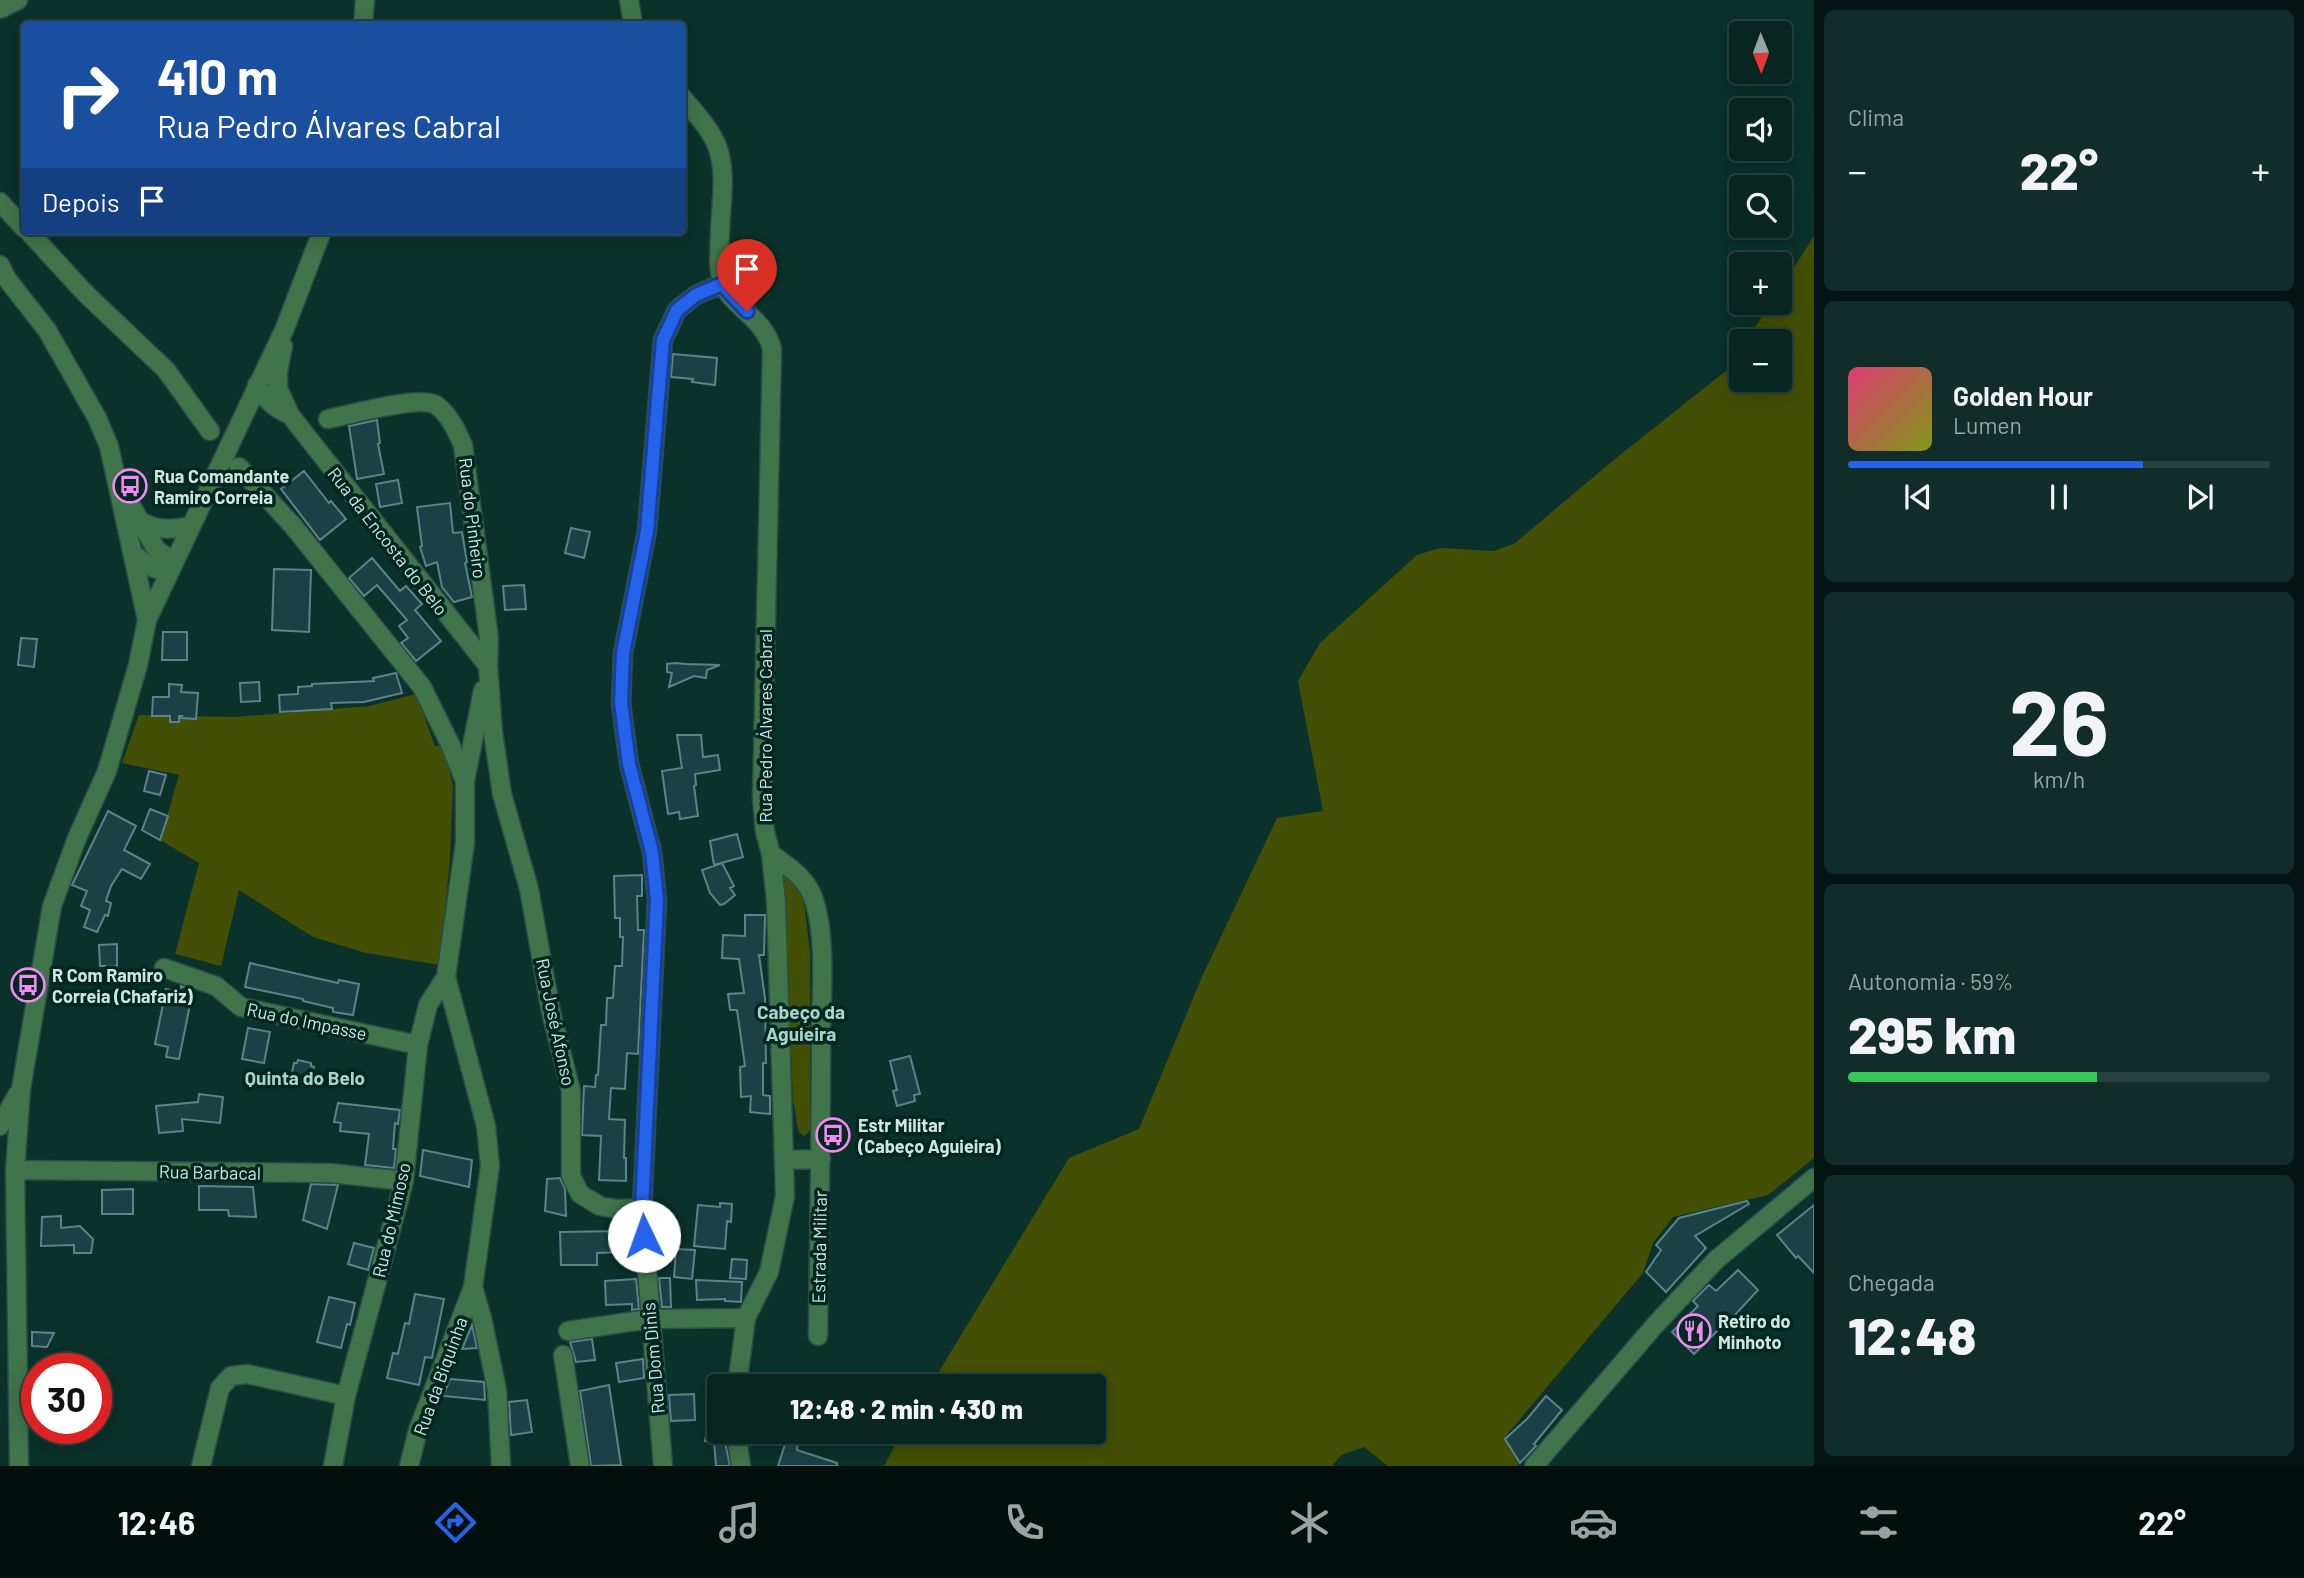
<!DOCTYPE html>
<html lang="pt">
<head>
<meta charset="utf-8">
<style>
  body { margin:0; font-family:Barlow,sans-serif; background:#112d29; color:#f1f3f6; height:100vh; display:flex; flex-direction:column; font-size:26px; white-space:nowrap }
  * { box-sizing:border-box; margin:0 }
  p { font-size:23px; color:#98a5a5 }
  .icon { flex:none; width:38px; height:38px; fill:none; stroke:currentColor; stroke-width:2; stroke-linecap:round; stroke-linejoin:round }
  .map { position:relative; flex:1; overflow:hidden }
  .drawer { display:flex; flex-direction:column; gap:10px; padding:10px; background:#041412; width:490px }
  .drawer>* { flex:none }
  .banner { position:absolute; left:21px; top:21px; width:665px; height:214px; border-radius:7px; box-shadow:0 4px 18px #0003,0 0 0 2px #29423e; background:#1a4fa0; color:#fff; overflow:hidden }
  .needle { width:46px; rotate:179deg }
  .buttons { position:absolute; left:1729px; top:21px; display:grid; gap:14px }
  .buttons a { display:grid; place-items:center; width:63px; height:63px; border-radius:7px; background:#082520; box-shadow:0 4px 18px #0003,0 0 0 2px #29423e; font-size:35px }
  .speed { position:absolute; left:21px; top:1353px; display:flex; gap:14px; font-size:35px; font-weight:700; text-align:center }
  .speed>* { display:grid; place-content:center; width:91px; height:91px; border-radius:50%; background:#082520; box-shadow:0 4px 18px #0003,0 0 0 2px #29423e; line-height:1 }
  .speed .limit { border:10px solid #d22; background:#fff; color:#111 }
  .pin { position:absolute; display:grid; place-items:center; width:60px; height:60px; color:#fff; margin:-72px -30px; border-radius:50% 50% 50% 0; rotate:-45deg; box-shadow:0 0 7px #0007 }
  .pin .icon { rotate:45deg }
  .me { position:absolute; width:77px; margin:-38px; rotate:357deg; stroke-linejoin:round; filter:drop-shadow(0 0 5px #0008) }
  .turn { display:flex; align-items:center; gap:24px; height:147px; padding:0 21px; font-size:32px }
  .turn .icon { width:91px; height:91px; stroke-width:2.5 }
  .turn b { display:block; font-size:49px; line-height:60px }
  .then { display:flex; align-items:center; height:66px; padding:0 21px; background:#0003; gap:14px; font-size:26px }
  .big { font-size:52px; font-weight:800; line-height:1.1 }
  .drawer .tile { flex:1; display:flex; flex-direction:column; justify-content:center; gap:10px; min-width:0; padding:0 24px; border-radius:10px; background:#112d29 }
  .drawer .dial { align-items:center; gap:0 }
  .dial b { font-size:91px; line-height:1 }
  .song { display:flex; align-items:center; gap:21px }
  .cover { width:84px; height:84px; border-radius:10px; background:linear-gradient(135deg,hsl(340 70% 55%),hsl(70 70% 35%)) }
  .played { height:7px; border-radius:4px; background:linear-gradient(90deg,#2563eb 70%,#29423e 70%) }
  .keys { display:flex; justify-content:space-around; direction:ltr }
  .heat { display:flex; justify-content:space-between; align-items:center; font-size:38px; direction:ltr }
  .charge { height:10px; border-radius:5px; background:linear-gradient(90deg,#34c759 59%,#29423e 0) }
  .trip { position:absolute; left:707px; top:1374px; width:399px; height:70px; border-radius:7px; background:#082520; box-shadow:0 4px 18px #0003,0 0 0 2px #29423e; font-weight:800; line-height:70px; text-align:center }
  .menu { display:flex; height:112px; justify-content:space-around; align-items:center; background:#030f0d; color:#98a5a5 }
  .menu .icon { width:49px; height:49px }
  .menu .active { color:#2563eb }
  .menu b { font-size:32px; color:#f1f3f6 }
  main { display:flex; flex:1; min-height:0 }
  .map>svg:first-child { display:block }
</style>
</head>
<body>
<main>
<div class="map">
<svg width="1814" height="1466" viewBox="0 0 1814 1466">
  <rect width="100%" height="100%" fill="#0a312a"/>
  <!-- green -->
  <path fill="#434f05" d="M1814 236V1158L1768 1195 1673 1217 1653 1243 1643 1273 1504 1438 1519 1464 1518 1466H1388L1364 1447 1341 1455 1332 1466H884L902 1432H1094V1386H930L1069 1158 1139 1129 1201 979 1277 818 1323 811 1298 681 1320 643 1417 555 1440 548 1494 551 1515 543 1615 459 1727 370 1741 348V380H1780V341H1746L1771 303H1780V289Z
    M416 694 435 746H444L453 787 450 859 440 965 366 953 313 937 239 890 221 966 175 954 199 863 160 840 179 775 122 763 139 715 235 717 369 706Z
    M786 874 800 888 803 894 810 952V1130L805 1136 799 1133 798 1129 793 1100 783 877Z"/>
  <!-- building -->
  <path fill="#1b4147" stroke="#5c838a" stroke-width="2" d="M673 354 717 358 715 385 692 382 693 379 671 377Z
    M377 420 380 443 378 444 384 474 357 479 349 426Z
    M304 471 329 503 331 501 346 519 320 540 281 489Z
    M398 480 402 503 380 507 376 484Z
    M450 503 453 533 462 532 467 562 465 563 472 597 454 602 442 587 437 562 426 566 420 547 422 546 417 507Z
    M571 528 590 532 584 558 565 553Z
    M372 558 400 591 406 586 422 604 415 610 441 641 416 661 401 643 408 638 399 626 407 620 377 585 364 596 349 578Z
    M274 569 311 570 309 632 272 630Z
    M524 585 526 609 505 610 503 586Z
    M163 632H187V660H162Z
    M21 638 37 639 34 667 18 665Z
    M675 663 686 664 720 665 707 670 706 678 694 676 669 687 672 673 667 672V664Z
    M396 673 402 693 364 702 331 703 332 709 280 712 279 695 298 694V687L312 686V684L374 681 373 678Z
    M259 682 260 701 241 702 240 683Z
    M169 684 182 685 181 692 198 693 196 719 181 718 182 716H179V722H170V716H152L153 697H169Z
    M677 735H701L703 757 718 755 720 770 695 774 696 785 694 786 698 816 680 819 679 812 668 814 662 771 682 768Z
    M149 771 166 775 160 795 144 791Z
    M150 809 168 816 160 840 142 830Z
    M108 811 136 826 124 850 150 864 141 879 122 869 111 886 106 901 111 903 108 916 105 915 97 932 84 927 90 910 81 906 87 891 72 885Z
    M737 834 743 857 714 865 710 841Z
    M722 863 734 886 730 888 735 895 724 904 720 905 710 893 702 870Z
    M642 875V896H637L638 930H644L638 1054 627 1053 625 1089 611 1088 609 1119 625 1120 624 1158H626V1181L599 1180 601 1136 582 1135 584 1086 595 1087 596 1075H598L601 1025H606L607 998H613L615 966H622L623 937H620V918H615L614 876Z
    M745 915H765L764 955H759L765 998 766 1063H763V1095L770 1096V1114L750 1112 751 1096 741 1097 740 1067 745 1066 737 1010H730L728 994 744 993 739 959 722 958 723 935 745 936Z
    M117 944V966H100L99 945Z
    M250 963 338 983 339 980 359 984 353 1015 333 1012V1008L303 1001V999L245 987Z
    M181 986 193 990 179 1059 166 1057 168 1047 155 1044 166 989 180 992Z
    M248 1028 270 1032 264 1063 242 1059Z
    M910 1056 920 1094 914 1095 915 1101 897 1106 893 1091 897 1090 890 1061Z
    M298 1060 311 1063V1066L314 1067 310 1086 290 1082 294 1063H297Z
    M199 1094 223 1097 220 1123 182 1119 183 1131 159 1133 156 1106 198 1102Z
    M338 1103 400 1110 398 1124 395 1123 393 1149H396L394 1168 365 1165 369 1134 340 1131 341 1123 334 1122Z
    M423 1150 472 1160 469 1187 420 1176Z
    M560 1178 565 1189 566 1216 545 1211 547 1179Z
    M311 1184 338 1185 327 1229 303 1220Z
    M199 1186 253 1187 256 1217 229 1216 228 1210H199Z
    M133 1189V1214H102V1190Z
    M1747 1201 1749 1204 1695 1236 1706 1248 1666 1292 1646 1272 1661 1250 1656 1245 1679 1218Z
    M720 1203 732 1204 731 1222 727 1221 725 1249 694 1246 698 1205 720 1207Z
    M1814 1205V1273L1798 1256 1796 1258 1777 1235Z
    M61 1216V1228L80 1226 93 1239 91 1253H74V1245L41 1246 42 1217Z
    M622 1231V1252L597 1253V1265H561L560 1232Z
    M354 1243 374 1248 368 1270 348 1264Z
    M676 1249 695 1250 692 1279 674 1277Z
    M732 1259 747 1260 746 1279 730 1278Z
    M1738 1270 1758 1290 1722 1329 1720 1328 1694 1354 1672 1332 1698 1306 1693 1301 1709 1285 1716 1291Z
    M659 1278H670L671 1307H662Z
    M636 1279 639 1309 632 1310V1304L606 1305 605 1281Z
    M696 1280 742 1282 741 1302 725 1301V1299L697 1300Z
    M415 1294 444 1299 432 1358 425 1357 419 1385 387 1378 393 1353 398 1354 405 1323 409 1324Z
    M329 1297 355 1303 350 1325 347 1324 341 1348 317 1342Z
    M472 1325 477 1348 462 1349Z
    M32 1332 54 1333 47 1347 32 1346Z
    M592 1339 595 1360 576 1362 570 1342Z
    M643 1359 644 1378 619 1382 616 1363Z
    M450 1379 484 1382 485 1400 443 1396Z
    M609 1385 621 1465 591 1466 580 1391Z
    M694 1394 695 1420 671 1421 669 1395Z
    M1546 1396 1562 1410 1534 1444 1536 1446 1520 1463 1505 1439 1527 1419Z
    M527 1400 532 1432 511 1435 509 1402Z
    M718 1416 719 1432H723L730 1466H716L714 1442 705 1441 708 1424 712 1425 711 1417Z
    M789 1432H799L797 1450 837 1463V1466H778Z"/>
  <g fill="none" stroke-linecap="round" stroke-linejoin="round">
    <defs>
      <path id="minor" d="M629 0 633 24
        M0 9 18 0
        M363 24 365 0
        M682 97C694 112 710 128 717 146 727 172 721 204 720 232 720 248 717 265 722 280 729 307 764 316 772 349L762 798 765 832 771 854 776 902 785 1196 769 1272 746 1318 737 1386
        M0 202 24 228
        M28 231 85 293 166 370 210 431
        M0 265 7 279 47 330 97 418 109 446 147 620 138 665 107 771 77 838 52 906 21 1089 15 1170 19 1466
        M283 346 278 372V388L290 415 488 666
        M257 385C266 400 274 408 290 415
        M328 419C349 415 420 395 436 405 450 415 456 430 463 445L489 638 488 666 493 732 502 794 529 889 551 1012 571 1091V1176L580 1194 600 1206 616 1209 642 1208
        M239 467 293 526 422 687 450 744 465 781
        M129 502 156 549 174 563
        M137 519C155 531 171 530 191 526
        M132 553 148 566 169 573
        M147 620 285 328 322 231
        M483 690 465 781V843L446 977 486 1126 490 1166 473 1287 482 1318 497 1390 501 1466
        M771 854C789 867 807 878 814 900 827 940 821 995 821 1037 821 1137 819 1236 818 1336
        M164 968 216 986 241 1007 418 1045
        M0 1126 17 1095
        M785 1160 821 1159
        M15 1170 330 1173 404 1181
        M568 1331 649 1319 746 1318
        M563 1355 580 1466
        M736 1432 741 1466
        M201 1466 220 1388 231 1376 247 1374 346 1396
        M333 1466 346 1396 404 1181 418 1045 428 1005 446 977
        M409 1466 418 1430 473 1287
        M663 1466 642 1208 657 900 652 852 629 764 621 703 623 653 647 531 663 340 677 310 696 295 722 284
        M1534 1466 1656 1324 1716 1260 1814 1178"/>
    </defs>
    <!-- minor casing -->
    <use href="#minor" stroke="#2a4e47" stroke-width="21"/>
    <!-- minor -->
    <use href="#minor" stroke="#40744b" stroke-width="18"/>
  </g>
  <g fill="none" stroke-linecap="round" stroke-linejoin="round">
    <defs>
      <path id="route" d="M644 1236 642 1208 657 900 652 852 629 764 621 703 623 653 647 531 663 340 677 310 696 295 722 284 747 311"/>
    </defs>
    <!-- route casing -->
    <use href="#route" stroke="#184099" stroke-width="18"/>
    <!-- route -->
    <use href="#route" stroke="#2563eb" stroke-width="12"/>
  </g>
  <!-- icons -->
  <defs>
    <symbol id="bus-ring" viewBox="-11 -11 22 22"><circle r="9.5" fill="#002720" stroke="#f38af1" stroke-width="1.5"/><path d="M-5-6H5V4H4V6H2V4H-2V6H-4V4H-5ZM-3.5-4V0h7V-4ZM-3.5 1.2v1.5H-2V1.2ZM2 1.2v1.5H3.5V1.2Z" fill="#f38af1"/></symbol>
    <symbol id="restaurant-ring" viewBox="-11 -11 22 22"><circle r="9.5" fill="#002720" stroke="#f38af1" stroke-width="1.5"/><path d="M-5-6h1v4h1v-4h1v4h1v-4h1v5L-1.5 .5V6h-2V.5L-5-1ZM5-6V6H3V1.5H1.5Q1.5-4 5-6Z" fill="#f38af1"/></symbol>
  </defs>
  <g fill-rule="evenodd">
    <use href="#bus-ring" x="111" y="467" width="38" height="38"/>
    <use href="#bus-ring" x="9" y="966" width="38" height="38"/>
    <use href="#bus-ring" x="814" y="1116" width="38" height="38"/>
    <use href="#restaurant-ring" x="1675" y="1312" width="38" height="38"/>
  </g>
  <g text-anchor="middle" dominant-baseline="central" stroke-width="7" stroke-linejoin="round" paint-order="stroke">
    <!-- poi labels -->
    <g font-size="18" font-weight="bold" fill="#d2e6e1" stroke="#002720" text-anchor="start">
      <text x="154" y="476">Rua Comandante<tspan x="154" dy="21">Ramiro Correia</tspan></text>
      <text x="52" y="975">R Com Ramiro<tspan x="52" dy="21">Correia (Chafariz)</tspan></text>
      <text x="858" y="1125">Estr Militar<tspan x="858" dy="21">(Cabeço Aguieira)</tspan></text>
      <text x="1718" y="1321">Retiro do<tspan x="1718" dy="21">Minhoto</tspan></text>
    </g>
    <!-- street labels -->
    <g font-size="18" fill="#d2e6e1" stroke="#002720">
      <text transform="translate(473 518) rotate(83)">Rua do Pinheiro</text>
      <text transform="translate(388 541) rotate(52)">Rua da Encosta do Belo</text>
      <text transform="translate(765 726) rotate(-90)">Rua Pedro Álvares Cabral</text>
      <text transform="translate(307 1021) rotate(12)">Rua do Impasse</text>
      <text transform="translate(556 1022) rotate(78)">Rua José Afonso</text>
      <text transform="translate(210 1172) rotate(1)">Rua Barbacal</text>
      <text transform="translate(391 1220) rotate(-77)">Rua do Mimoso</text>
      <text transform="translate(819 1247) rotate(-89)">Estrada Militar</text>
      <text transform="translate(653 1358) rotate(-95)">Rua Dom Dinis</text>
      <text transform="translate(440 1376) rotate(-70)">Rua da Biquinha</text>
    </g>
    <!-- neighbourhood labels -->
    <g font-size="19" font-weight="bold" fill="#aad3c9" stroke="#002720">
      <text x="801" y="1011">Cabeço da<tspan x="801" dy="22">Aguieira</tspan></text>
      <text x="305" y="1077">Quinta do Belo</text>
    </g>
  </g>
</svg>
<div class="buttons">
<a><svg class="needle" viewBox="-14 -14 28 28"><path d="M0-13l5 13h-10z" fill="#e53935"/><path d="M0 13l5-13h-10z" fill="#98a5a5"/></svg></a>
<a><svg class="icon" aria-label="sound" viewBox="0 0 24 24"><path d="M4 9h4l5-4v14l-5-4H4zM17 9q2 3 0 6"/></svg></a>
<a><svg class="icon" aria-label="search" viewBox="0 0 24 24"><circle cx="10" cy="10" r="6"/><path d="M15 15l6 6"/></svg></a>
<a>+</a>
<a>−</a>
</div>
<div class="speed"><div class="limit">30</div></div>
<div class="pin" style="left:747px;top:311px;background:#d93025"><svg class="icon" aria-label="arrive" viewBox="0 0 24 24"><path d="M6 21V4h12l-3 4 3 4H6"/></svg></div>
<svg class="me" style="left:644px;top:1236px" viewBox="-20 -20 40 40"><circle r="19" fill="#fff"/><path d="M0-13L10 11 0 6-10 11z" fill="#2563eb"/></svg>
<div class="trip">12:48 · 2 min · 430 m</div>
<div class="banner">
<div class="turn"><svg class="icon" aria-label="right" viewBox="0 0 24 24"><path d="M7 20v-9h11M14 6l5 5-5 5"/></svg><div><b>410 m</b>Rua Pedro Álvares Cabral</div></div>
<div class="then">Depois<svg class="icon" aria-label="arrive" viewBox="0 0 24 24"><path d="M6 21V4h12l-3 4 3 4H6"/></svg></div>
</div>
</div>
<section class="drawer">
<div class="tile"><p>Clima</p>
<div class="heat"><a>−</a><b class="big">22°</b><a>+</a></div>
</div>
<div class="tile">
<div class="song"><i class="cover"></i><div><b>Golden Hour</b><p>Lumen</p></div></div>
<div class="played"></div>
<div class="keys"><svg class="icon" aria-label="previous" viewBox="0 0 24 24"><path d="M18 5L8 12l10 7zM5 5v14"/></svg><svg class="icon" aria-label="pause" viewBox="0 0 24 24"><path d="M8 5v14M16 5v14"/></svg><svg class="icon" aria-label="next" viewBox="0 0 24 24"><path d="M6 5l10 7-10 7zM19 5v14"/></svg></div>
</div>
<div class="tile dial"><b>26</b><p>km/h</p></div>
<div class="tile"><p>Autonomia · 59%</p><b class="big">295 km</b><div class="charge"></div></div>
<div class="tile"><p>Chegada</p><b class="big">12:48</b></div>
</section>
</main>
<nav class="menu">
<b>12:46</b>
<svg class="icon active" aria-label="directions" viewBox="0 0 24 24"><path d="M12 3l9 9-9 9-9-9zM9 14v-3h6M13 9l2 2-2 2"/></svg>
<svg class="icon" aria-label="music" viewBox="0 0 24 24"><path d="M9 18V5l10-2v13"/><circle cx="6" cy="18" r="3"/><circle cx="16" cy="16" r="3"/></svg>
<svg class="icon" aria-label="phone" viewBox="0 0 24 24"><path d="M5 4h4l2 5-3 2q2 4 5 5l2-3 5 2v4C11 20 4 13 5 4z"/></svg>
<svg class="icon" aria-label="climate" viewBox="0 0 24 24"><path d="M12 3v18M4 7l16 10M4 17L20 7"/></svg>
<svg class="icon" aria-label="car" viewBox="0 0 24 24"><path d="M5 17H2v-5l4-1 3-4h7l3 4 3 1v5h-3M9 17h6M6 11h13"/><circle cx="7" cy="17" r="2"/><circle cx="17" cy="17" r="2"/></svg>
<svg class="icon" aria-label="filters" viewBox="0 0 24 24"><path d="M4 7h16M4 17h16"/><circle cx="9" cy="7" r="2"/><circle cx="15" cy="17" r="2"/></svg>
<b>22°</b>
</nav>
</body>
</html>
